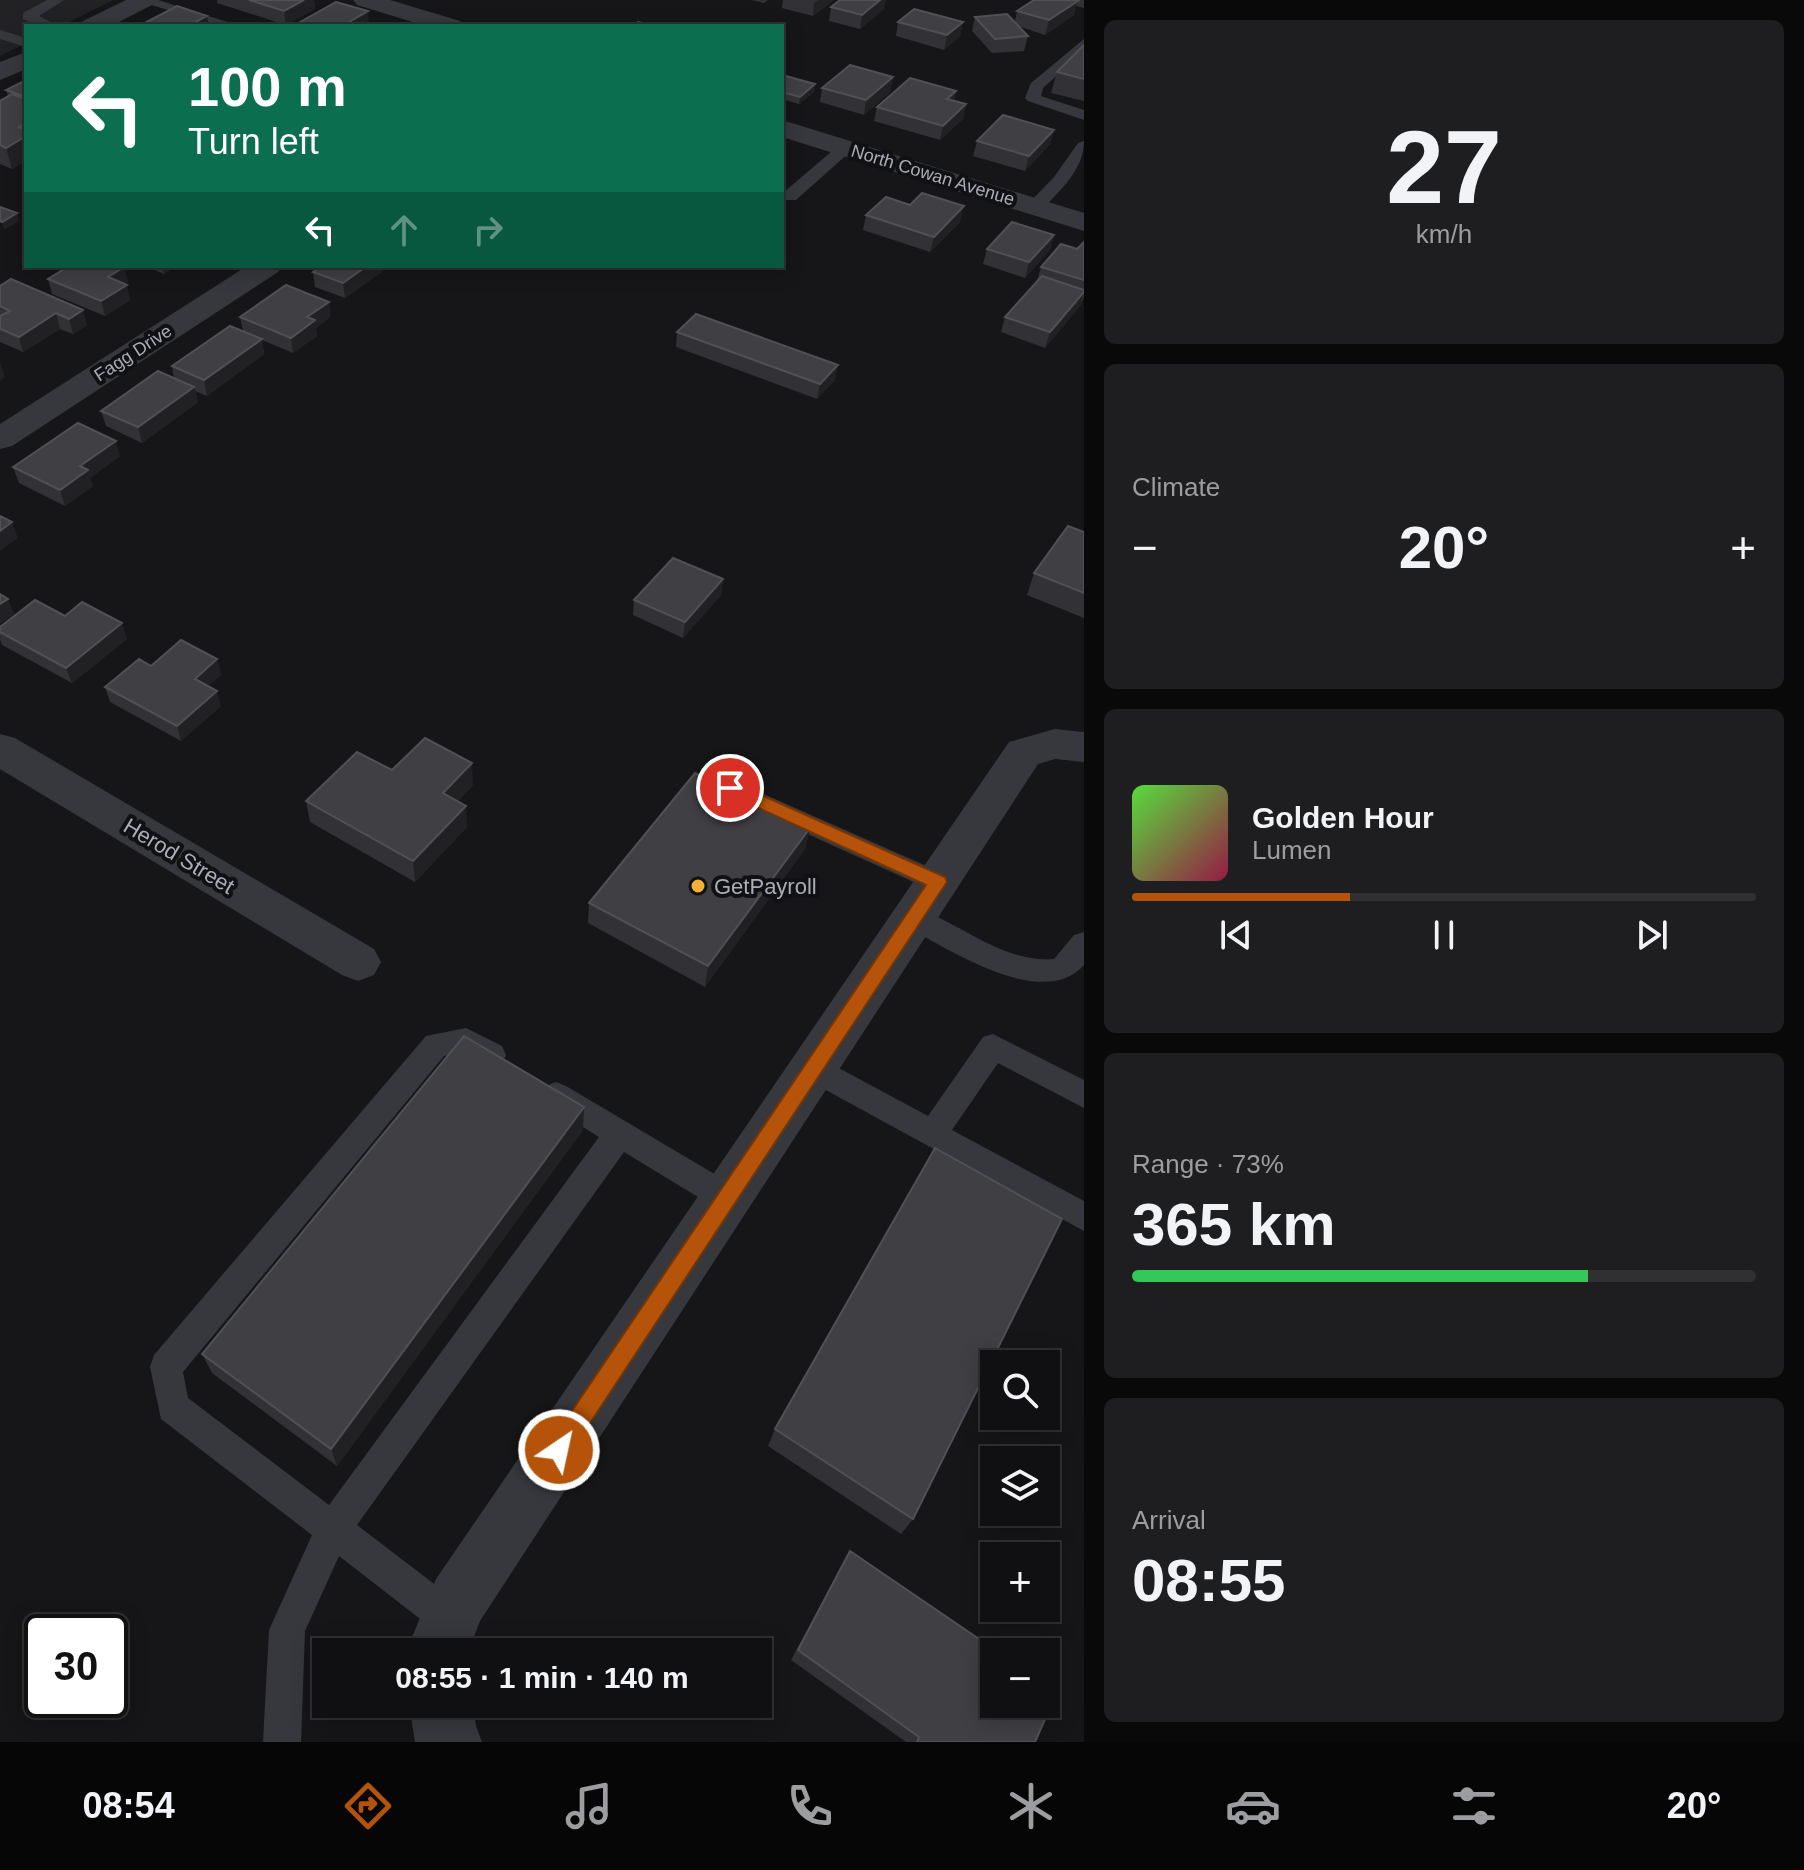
<!DOCTYPE html>
<html lang="en">
<head>
<meta charset="utf-8">
<style>
  body { margin:0; font-family:Helvetica,sans-serif; background:#1e1e20; color:#f1f3f6; height:100vh; display:flex; flex-direction:column; font-size:30px; white-space:nowrap }
  * { box-sizing:border-box; margin:0 }
  p { font-size:26px; color:#9c9d9f }
  .icon { flex:none; width:44px; height:44px; fill:none; stroke:currentColor; stroke-width:2; stroke-linecap:round; stroke-linejoin:round }
  .map { position:relative; flex:1; overflow:hidden }
  .sheet { display:flex; flex-direction:column; gap:20px; padding:20px; background:#09090a; width:720px }
  .sheet>* { flex:none }
  .guide { position:absolute; left:24px; top:24px; width:760px; height:244px; border-radius:0px; box-shadow:0 4px 20px #0003,0 0 0 2px #303032; background:#0b6e4f; color:#fff; overflow:hidden }
  .tools { position:absolute; left:980px; top:1350px; display:grid; gap:16px }
  .tools a { display:grid; place-items:center; width:80px; height:80px; border-radius:0px; background:#101012; box-shadow:0 4px 20px #0003,0 0 0 2px #303032; font-size:40px }
  .speed { position:absolute; left:24px; top:1614px; display:flex; gap:16px; font-size:40px; font-weight:700; text-align:center }
  .speed>* { display:grid; place-content:center; width:104px; height:104px; border-radius:50%; background:#101012; box-shadow:0 4px 20px #0003,0 0 0 2px #303032; line-height:1 }
  .speed .limit { border:4px solid #111; border-radius:12px; background:#fff; color:#111 }
  .pin { position:absolute; display:grid; place-items:center; width:68px; height:68px; color:#fff; margin:-34px; border:4px solid #fff; border-radius:50%; box-shadow:0 2px 8px #0007 }
  .me { position:absolute; width:88px; margin:-44px; rotate:34deg; stroke-linejoin:round; filter:drop-shadow(0 0 6px #0008) }
  .turn { display:flex; align-items:center; gap:28px; height:168px; padding:0 32px; font-size:36px }
  .turn .icon { width:104px; height:104px; stroke-width:2.5 }
  .turn b { display:block; font-size:56px; line-height:68px }
  .lanes { display:flex; align-items:center; height:76px; padding:0 32px; background:#0003; justify-content:center; gap:40px; direction:ltr }
  .lanes .off { opacity:.35 }
  .big { font-size:60px; font-weight:700; line-height:1.1 }
  .sheet .tile { flex:1; display:flex; flex-direction:column; justify-content:center; gap:12px; min-width:0; padding:0 28px; border-radius:12px; background:#1e1e20 }
  .sheet .dial { align-items:center; gap:0 }
  .dial b { font-size:104px; line-height:1 }
  .song { display:flex; align-items:center; gap:24px }
  .cover { width:96px; height:96px; border-radius:12px; background:linear-gradient(135deg,hsl(110 70% 55%),hsl(340 70% 35%)) }
  .played { height:8px; border-radius:4px; background:linear-gradient(90deg,#b45309 35%,#303032 35%) }
  .keys { display:flex; justify-content:space-around; direction:ltr }
  .heat { display:flex; justify-content:space-between; align-items:center; font-size:44px; direction:ltr }
  .charge { height:12px; border-radius:6px; background:linear-gradient(90deg,#34c759 73%,#303032 0) }
  .trip { position:absolute; left:312px; top:1638px; width:460px; height:80px; border-radius:0px; background:#101012; box-shadow:0 4px 20px #0003,0 0 0 2px #303032; font-weight:700; line-height:80px; text-align:center }
  .tab-bar { display:flex; height:128px; justify-content:space-around; align-items:center; background:#060607; color:#9c9d9f }
  .tab-bar .icon { width:56px; height:56px }
  .tab-bar .current { color:#b45309 }
  .tab-bar b { font-size:36px; color:#f1f3f6 }
  main { display:flex; flex:1; min-height:0 }
  .map>svg:first-child { display:block }
</style>
</head>
<body>
<main>
<div class="map">
<svg width="1084" height="1742" viewBox="0 0 1084 1742">
  <rect width="100%" height="100%" fill="#161618"/>
  <!-- built -->
  <path fill="#222225" d="M0 0H113L61 26H26V43L0 56Z"/>
  <g fill="none" stroke-linecap="round" stroke-linejoin="round">
    <!-- service -->
    <path fill="#37383d" fill-rule="evenodd" d="M47 0H64L39 16 58 26H39L23 19V13Z
      M136 0H158L240 26H218Z
      M0 30 26 38V47L0 39Z
      M1084 39V51L1043 88 1041 96 1084 110V120L1028 101 1025 98 1031 83Z
      M1084 141C1084 170 1060 190 1041 211H1029L1027 207 1029 203 1054 177 1078 143Z
      M845 143 853 148 851 151 796 200H784V192L839 145Z
      M730 779 947 875 951 882 947 889 938 892 929 889 721 795 718 788 721 781Z
      M914 907C961 923 1002 963 1054 959L1074 935 1084 932V965C1042 1012 947 948 905 926L901 918 905 910Z
      M466 1028 502 1046 506 1055 502 1064 492 1067 463 1053 444 1056 183 1372 188 1398 329 1505 599 1137 546 1104 541 1095 546 1086 556 1082 566 1086 738 1188 742 1198 738 1208 727 1212 716 1208 624 1152 357 1525 463 1606 468 1619 463 1632 450 1637 437 1632 339 1556 305 1631 301 1742H263L269 1630 312 1535 161 1419 150 1367 154 1355 426 1036Z
      M993 1034 1084 1080V1108L998 1063 952 1130 1084 1201V1231L802 1077 798 1068 802 1059 812 1055 822 1059 928 1116 983 1037Z"/>
    <!-- minor -->
    <path fill="#37383d" fill-rule="evenodd" d="M247 266H282L278 272 12 446 0 449V424Z
      M1055 729 1084 732V762L1055 759 1038 764 480 1621 468 1652H406L436 1579 1009 742Z
      M0 734 15 738 374 949 381 962 374 975 358 981 342 975 0 769Z
      M409 1704H473L476 1726 482 1742H415Z"/>
    <!-- tertiary -->
    <path fill="#37383d" fill-rule="evenodd" d="M126 0H156L152 5 111 26H80L83 21Z
      M353 0H390L460 21 463 26H426L357 5Z
      M26 52V69L0 80V62Z
      M782 120 1084 213V231L782 137Z"/>
  </g>
  <!-- wall -->
  <path fill="#323236" d="M217 0H314L315 9 286 25 217 3Z
    M751 0H768L764 3Z
    M783 0H834L813 16 782 8Z
    M1034 0H1084V8L1076 6 1074 15 1045 35 1018 26 1028 36 1024 51 992 53 972 31 975 17 1015 22 1017 11Z
    M831 7 884 9 860 29 829 21Z
    M898 22H963L960 36 944 50 896 36Z
    M1084 45V101L1051 93 1057 72Z
    M782 75 815 84 814 92 799 104 782 99Z
    M893 77 890 92 864 115 820 102 822 88Z
    M26 80V161L12 169 0 164V101L8 96 6 90Z
    M956 91 954 101 966 104 963 119 940 140 874 121 877 107Z
    M1054 130 1050 144 1025 171 973 156 977 141Z
    M866 215 960 222 930 252 863 230Z
    M1054 235 1050 250 1025 278 983 264 987 249Z
    M1084 242V297L1080 306 1045 348 1001 332 1005 317 1037 281 1041 267 1077 249Z
    M145 266H177L164 274Z
    M124 267 128 282 125 284 130 300 105 316 52 294 48 279Z
    M383 271 345 298 315 287 313 272Z
    M0 286 87 325 73 334 60 329 23 352 0 342Z
    M329 302 330 317 316 328 317 336 293 353 262 340 264 354 207 396 195 391 198 402 142 443 106 426 101 411 174 378 172 366 243 331 240 317Z
    M677 332 835 380 817 399 676 347Z
    M120 456 90 478 93 486 65 506 19 483 13 467Z
    M1084 532V618L1027 595 1034 573Z
    M723 579 721 595 683 638 633 615 634 600Z
    M65 616 127 639 72 683 2 645 0 639V627Z
    M217 659 221 675 208 686 221 706 181 741 110 702 105 687 151 666Z
    M392 770 473 785 458 801 467 827 415 882 310 822 306 801Z
    M810 828 805 849 705 987 588 923 589 903Z
    M583 1130 337 1466 212 1373 202 1354Z
    M775 1429 913 1519 901 1534 768 1446Z
    M850 1551 1035 1742H906L791 1660 843 1563Z"/>
  <!-- shaded-wall -->
  <path fill="#212124" d="M304 0H314L315 9 286 25 284 11Z
    M818 0H834L813 16 814 3Z
    M880 0H886L884 9 860 29 862 15Z
    M1078 1 1074 15 1045 35 1049 20Z
    M368 11 369 25 367 26H342Z
    M207 16 209 26H188Z
    M963 22 960 36 944 50 947 35Z
    M893 77 890 92 864 115 866 100Z
    M815 84 814 92 799 104 800 97Z
    M956 91 953 105 947 99Z
    M966 104 963 119 940 140 943 126Z
    M25 123 26 161 12 169 6 148 19 127Z
    M1054 130 1050 144 1025 171 1029 156Z
    M964 206 960 222 930 252 934 237Z
    M17 213 19 221 4 230 2 222Z
    M1054 235 1050 250 1025 278 1029 262Z
    M162 266H177L164 274Z
    M367 266H382L383 271 345 298 343 283Z
    M124 267 128 282 112 292 108 277Z
    M127 285 130 300 105 316 101 301Z
    M1084 292 1080 306 1045 348 1050 332Z
    M329 302 330 317 316 328 317 336 293 353 291 338 307 317Z
    M83 310 87 325 73 334 69 319Z
    M56 313 60 329 23 352 19 337Z
    M262 339 264 354 207 396 204 380Z
    M0 362 5 377 0 381Z
    M838 365 835 380 817 399 820 384Z
    M194 387 198 402 142 443 138 427Z
    M116 441 120 456 90 478 93 486 65 506 60 490 80 466Z
    M12 522 18 538 0 551V531Z
    M723 579 721 595 683 638 685 622Z
    M8 599 14 614 0 624V604Z
    M122 623 127 639 72 683 66 668Z
    M217 659 221 675 199 694 195 679Z
    M217 691 221 706 181 741 177 726Z
    M472 763 473 785 445 815 443 793Z
    M466 806 467 827 415 882 413 861Z
    M810 828 805 849 705 987 708 966Z
    M584 1107 583 1130 337 1466 331 1449Z"/>
  <!-- building -->
  <path fill="#3f3f44" stroke="#4f5156" stroke-width="2" d="M249 0H304L284 11Z
    M840 0H880L862 15 831 7Z
    M1034 0H1074L1078 1 1049 20 1017 11Z
    M336 2 368 11 342 26H293Z
    M177 6 207 16 188 26H139Z
    M914 9 963 22 947 35 898 22Z
    M1007 14 1028 36 995 39 975 17Z
    M638 22 653 26H633Z
    M1084 45V79L1057 72Z
    M850 65 893 77 866 100 822 88Z
    M782 75 815 84 800 97 782 92Z
    M910 78 956 91 947 99 966 104 943 126 877 107Z
    M26 80V97L6 90Z
    M12 94 26 99V123L19 127 26 130V136L6 148 0 145V101Z
    M1003 115 1054 130 1029 156 977 141Z
    M922 193 964 206 934 237 866 215 886 197 910 205Z
    M0 207 17 213 2 222 0 221Z
    M1012 222 1054 235 1029 262 987 249Z
    M1084 242V280L1041 267 1061 244 1077 249Z
    M69 266H122L124 267 108 277 127 285 101 301 48 279Z
    M322 266H367L343 283 313 272Z
    M1042 276 1084 290V292L1050 332 1005 317Z
    M11 279 83 310 69 319 56 313 19 337 0 329V316L10 311 0 306V286Z
    M286 285 329 302 307 317 315 320 291 338 240 317Z
    M696 314 838 365 820 384 677 332Z
    M230 326 262 339 204 380 172 366Z
    M158 371 194 387 138 427 101 411Z
    M78 423 116 441 80 466 88 470 60 490 13 467Z
    M0 516 12 522 0 531Z
    M1068 526 1084 532V593L1034 573Z
    M673 558 723 579 685 622 634 600Z
    M0 594 8 599 0 604Z
    M35 600 65 616 82 602 122 623 66 668 0 632V627Z
    M181 640 217 659 195 679 217 691 177 726 105 687 139 659 151 666Z
    M425 738 472 763 443 793 466 806 413 861 306 801 357 752 392 770Z
    M695 773 810 828 708 966 589 903Z
    M464 1036 584 1107 331 1449 202 1354Z
    M935 1148 1062 1219 913 1519 775 1429Z
    M850 1551 998 1652H994V1704H1046V1684L1057 1692 1035 1742H917L919 1737 798 1650Z"/>
  <!-- route -->
  <path fill="#b45309" stroke="#753606" stroke-width="2" d="M730 781 945 877 947 882 567 1458 559 1462 551 1458 547 1450 551 1442 926 885 724 792 721 788Z"/>
  <!-- markers -->
  <circle fill="#f2b134" stroke="#111113" stroke-width="3" cx="698" cy="886" r="8"/>
  <g text-anchor="middle" dominant-baseline="central" stroke-width="8" stroke-linejoin="round" paint-order="stroke">
    <!-- far-street labels -->
    <g font-size="18" fill="#a8adb8" stroke="#111113">
      <text transform="translate(933 175) rotate(17)">North Cowan Avenue</text>
      <text transform="translate(133 353) rotate(-33)">Fagg Drive</text>
    </g>
    <!-- street labels -->
    <g font-size="22" fill="#a8adb8" stroke="#111113">
      <text transform="translate(179 856) rotate(31)">Herod Street</text>
    </g>
    <!-- poi labels -->
    <g font-size="22" fill="#a8adb8" stroke="#111113" text-anchor="start">
      <text x="714" y="886">GetPayroll</text>
    </g>
  </g>
</svg>
<div class="tools">
<a><svg class="icon" aria-label="search" viewBox="0 0 24 24"><circle cx="10" cy="10" r="6"/><path d="M15 15l6 6"/></svg></a>
<a><svg class="icon" aria-label="layers" viewBox="0 0 24 24"><path d="M12 4l9 5-9 5-9-5zM3 14l9 5 9-5"/></svg></a>
<a>+</a>
<a>−</a>
</div>
<div class="speed"><div class="limit">30</div></div>
<div class="pin" style="left:730px;top:788px;background:#d93025"><svg class="icon" aria-label="arrive" viewBox="0 0 24 24"><path d="M6 21V4h12l-3 4 3 4H6"/></svg></div>
<svg class="me" style="left:559px;top:1450px" viewBox="-20 -20 40 40"><circle r="17" fill="#b45309" stroke="#fff" stroke-width="3"/><path d="M0-11L8 9 0 5-8 9z" fill="#fff"/></svg>
<div class="trip">08:55 · 1 min · 140 m</div>
<div class="guide">
<div class="turn"><svg class="icon" aria-label="left" viewBox="0 0 24 24"><path d="M17 20v-9H6M10 6l-5 5 5 5"/></svg><div><b>100 m</b>Turn left</div></div>
<div class="lanes"><svg class="icon" aria-label="left" viewBox="0 0 24 24"><path d="M17 20v-9H6M10 6l-5 5 5 5"/></svg><svg class="icon off" aria-label="ahead" viewBox="0 0 24 24"><path d="M12 20V5M6 11l6-6 6 6"/></svg><svg class="icon off" aria-label="right" viewBox="0 0 24 24"><path d="M7 20v-9h11M14 6l5 5-5 5"/></svg></div>
</div>
</div>
<section class="sheet">
<div class="tile dial"><b>27</b><p>km/h</p></div>
<div class="tile"><p>Climate</p>
<div class="heat"><a>−</a><b class="big">20°</b><a>+</a></div>
</div>
<div class="tile">
<div class="song"><i class="cover"></i><div><b>Golden Hour</b><p>Lumen</p></div></div>
<div class="played"></div>
<div class="keys"><svg class="icon" aria-label="previous" viewBox="0 0 24 24"><path d="M18 5L8 12l10 7zM5 5v14"/></svg><svg class="icon" aria-label="pause" viewBox="0 0 24 24"><path d="M8 5v14M16 5v14"/></svg><svg class="icon" aria-label="next" viewBox="0 0 24 24"><path d="M6 5l10 7-10 7zM19 5v14"/></svg></div>
</div>
<div class="tile"><p>Range · 73%</p><b class="big">365 km</b><div class="charge"></div></div>
<div class="tile"><p>Arrival</p><b class="big">08:55</b></div>
</section>
</main>
<nav class="tab-bar">
<b>08:54</b>
<svg class="icon current" aria-label="directions" viewBox="0 0 24 24"><path d="M12 3l9 9-9 9-9-9zM9 14v-3h6M13 9l2 2-2 2"/></svg>
<svg class="icon" aria-label="music" viewBox="0 0 24 24"><path d="M9 18V5l10-2v13"/><circle cx="6" cy="18" r="3"/><circle cx="16" cy="16" r="3"/></svg>
<svg class="icon" aria-label="phone" viewBox="0 0 24 24"><path d="M5 4h4l2 5-3 2q2 4 5 5l2-3 5 2v4C11 20 4 13 5 4z"/></svg>
<svg class="icon" aria-label="climate" viewBox="0 0 24 24"><path d="M12 3v18M4 7l16 10M4 17L20 7"/></svg>
<svg class="icon" aria-label="car" viewBox="0 0 24 24"><path d="M5 17H2v-5l4-1 3-4h7l3 4 3 1v5h-3M9 17h6M6 11h13"/><circle cx="7" cy="17" r="2"/><circle cx="17" cy="17" r="2"/></svg>
<svg class="icon" aria-label="filters" viewBox="0 0 24 24"><path d="M4 7h16M4 17h16"/><circle cx="9" cy="7" r="2"/><circle cx="15" cy="17" r="2"/></svg>
<b>20°</b>
</nav>
</body>
</html>
